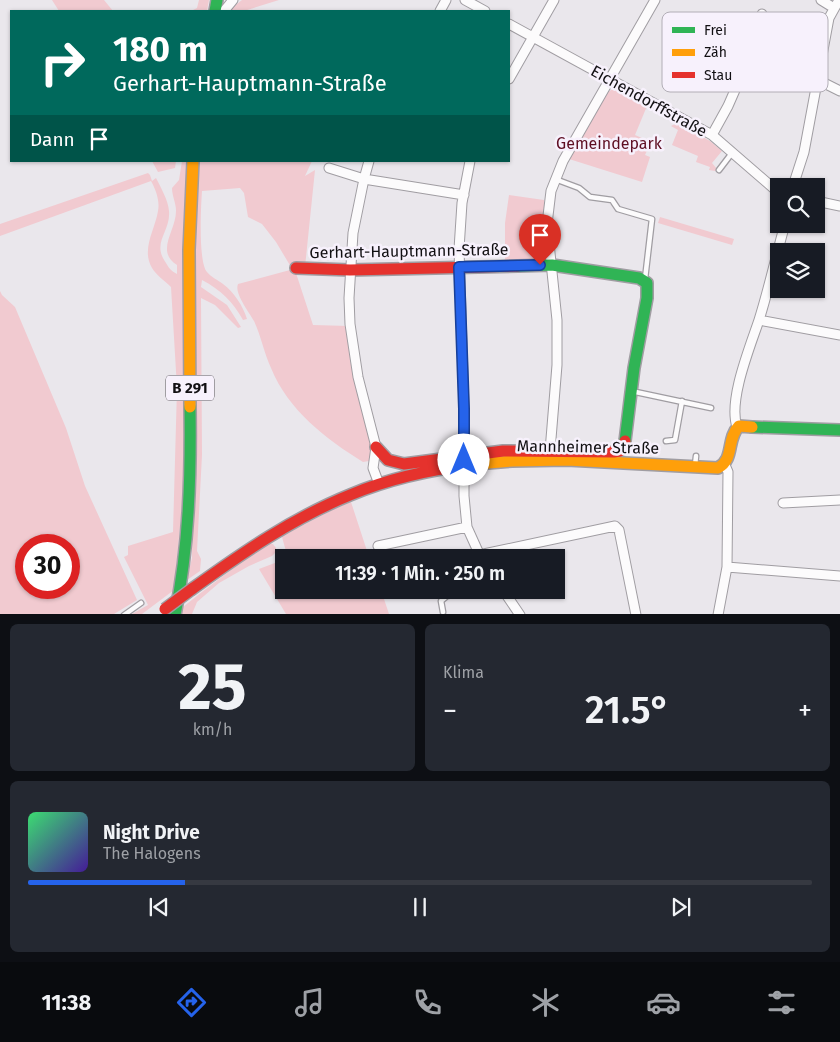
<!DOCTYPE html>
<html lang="de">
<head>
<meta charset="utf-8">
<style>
  body { margin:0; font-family:"Fira Sans",sans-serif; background:#242831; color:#f1f3f6; height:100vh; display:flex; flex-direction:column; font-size:19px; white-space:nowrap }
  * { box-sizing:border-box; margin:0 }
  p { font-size:16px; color:#9ea1a6 }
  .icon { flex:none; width:28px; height:28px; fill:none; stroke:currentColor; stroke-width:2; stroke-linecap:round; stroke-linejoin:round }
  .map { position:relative; height:614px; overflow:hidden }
  .side { display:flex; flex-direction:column; gap:10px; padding:10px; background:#0d0f14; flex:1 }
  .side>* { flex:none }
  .hud { position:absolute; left:10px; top:10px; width:500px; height:152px; border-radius:0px; box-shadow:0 1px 4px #0004; background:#00695c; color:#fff; overflow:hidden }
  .controls { position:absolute; left:770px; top:178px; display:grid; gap:10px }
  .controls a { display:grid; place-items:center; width:55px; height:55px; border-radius:0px; background:#171b24; box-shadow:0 1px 4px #0004; font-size:25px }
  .speed { position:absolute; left:15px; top:534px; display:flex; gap:10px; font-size:25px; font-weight:700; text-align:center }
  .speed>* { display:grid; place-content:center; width:65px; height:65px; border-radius:50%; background:#171b24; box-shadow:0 1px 4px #0004; line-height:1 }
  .speed .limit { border:8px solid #d22; background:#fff; color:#111 }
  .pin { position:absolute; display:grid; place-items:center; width:42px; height:42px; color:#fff; margin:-51px -21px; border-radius:50% 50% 50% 0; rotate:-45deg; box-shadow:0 0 5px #0007 }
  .pin .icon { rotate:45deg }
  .me { position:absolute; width:55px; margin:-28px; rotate:0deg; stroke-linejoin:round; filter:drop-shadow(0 0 4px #0008) }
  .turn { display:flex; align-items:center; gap:18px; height:105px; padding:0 20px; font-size:22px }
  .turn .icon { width:65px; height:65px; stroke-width:2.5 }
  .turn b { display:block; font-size:35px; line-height:42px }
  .then { display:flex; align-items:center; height:48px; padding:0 20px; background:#0003; gap:10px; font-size:19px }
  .big { font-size:38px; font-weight:600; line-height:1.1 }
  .side .card { flex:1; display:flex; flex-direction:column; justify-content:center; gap:8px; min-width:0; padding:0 18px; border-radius:8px; background:#242831 }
  .side .dial { align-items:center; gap:0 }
  .dial b { font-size:65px; line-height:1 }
  .song { display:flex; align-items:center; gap:15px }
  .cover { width:60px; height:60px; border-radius:8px; background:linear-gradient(135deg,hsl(140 70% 55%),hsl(260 70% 35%)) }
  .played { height:5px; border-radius:2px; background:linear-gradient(90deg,#2563eb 20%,#363941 20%) }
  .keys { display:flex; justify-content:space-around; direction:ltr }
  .heat { display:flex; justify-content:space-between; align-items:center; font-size:28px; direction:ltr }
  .side .tiles { flex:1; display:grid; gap:10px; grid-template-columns:1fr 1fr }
  .card:last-child { grid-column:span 2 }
  .trip { position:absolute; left:275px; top:549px; width:290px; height:50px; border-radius:0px; background:#171b24; box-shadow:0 1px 4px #0004; font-weight:600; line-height:50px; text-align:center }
  .tabs { display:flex; height:80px; justify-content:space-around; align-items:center; background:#090b0e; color:#9ea1a6 }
  .tabs .icon { width:35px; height:35px }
  .tabs .selected { color:#2563eb }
  .tabs b { font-size:22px; color:#f1f3f6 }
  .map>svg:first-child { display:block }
</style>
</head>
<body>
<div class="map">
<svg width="840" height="615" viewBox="0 0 840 615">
  <rect width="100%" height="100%" fill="#eae7ec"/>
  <!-- green -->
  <path fill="#f1cad0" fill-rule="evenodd" d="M52 0H104L113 11H59Z
    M199 0H209L207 11H191L197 8Z
    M242 0H279L244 11H231L233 7Z
    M616 87 625 92 626 95 647 106 635 135 651 142 645 155 650 157 642 182 569 159 608 92Z
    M677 123 710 141 722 151 712 163 717 169 715 171 709 170 710 167 696 162 698 156 672 145 678 130 671 126Z
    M152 161H176L175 168 158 172Z
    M182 161H187L184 484 174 590 142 614H132L148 605 124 557 128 555V546L173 532 177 388 171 287C165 281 156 275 152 268 141 249 155 230 158 211 160 201 156 190 151 181L0 236V224L148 173 150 175 152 181 156 178C161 188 168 200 169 211 171 232 151 242 166 263 169 268 171 271 177 274V265C155 251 176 231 176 211 176 203 172 196 172 188L179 180Z
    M199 161H312L305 176 315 170 305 267H291L276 242 262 224 248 217 244 193 240 188 202 191C201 205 198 262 207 272 211 277 218 280 223 284 234 292 243 306 247 319L243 320C233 302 221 290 202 280L201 287 227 305 241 327 238 328 215 305 201 298 202 455 197 551 201 559 200 571 187 580 192 558 193 274Z
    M509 195 544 200V236L546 256 542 260 505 261V223Z
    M660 217 734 239 732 245 658 223Z
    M290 270H295L313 325 349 326 350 360 372 443V458L369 461 363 462C326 439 288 410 271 368 264 353 261 336 254 321 249 312 234 293 238 284Z
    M0 291 2 295 15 307 66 428 85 486 137 600 114 614H0ZM26 545H69V588H26Z
    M351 502 369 557H284L287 555 282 537 284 535 334 509Z
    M266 543 273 544 276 548V552L272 556 249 566 219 583 197 602 192 614 178 615 183 607 198 595Z
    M284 558V590H381L389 614H286L259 569 280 561Z"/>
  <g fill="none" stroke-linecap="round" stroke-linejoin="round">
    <defs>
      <path id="lane" d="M719 170 732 153
        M555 179 579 188 590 197 612 200 618 209 652 219 645 279
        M631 391 711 408
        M666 441 675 440 682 401
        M695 466 696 456
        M443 612 441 601 447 596 475 590
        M124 615 141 603"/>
      <path id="street" d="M465 0 485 11
        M821 0 834 8
        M224 11 233 0
        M440 11 446 0
        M509 24 712 135 779 193
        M509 79 554 0
        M818 80 840 91
        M712 135 728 106 746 65V48L762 14
        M369 161 364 179 353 233 349 298 350 324 358 377 376 447 373 468 379 484
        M470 161 462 203 459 249 464 409V496L467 527 481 558
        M329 168 364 179 464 195
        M793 186 804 152 829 18 839 0
        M816 201 840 206
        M759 320 840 335
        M737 427C728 400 750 347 759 320 769 288 776 256 785 224
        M550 451 557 365V320L547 224 551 191 563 161 655 0
        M783 503 840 500
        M378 546 467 527
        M479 555 615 526 619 530 636 615
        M727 567 840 576
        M503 590 520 615
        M718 615 727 567 728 472 725 465"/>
      <path id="fast" d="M215 11 217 0
        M518 266 552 265 639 278 647 283V298L634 368 625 441
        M752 427 840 430
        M175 615C189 546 191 477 190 407"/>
      <path id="slow" d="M190 407 189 250 193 161
        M476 464 512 461 567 460 718 468C735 459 726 439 739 426L752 427"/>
      <path id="jam" d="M296 268 350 270 518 266
        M376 447 388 460 404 464 503 451 614 452 620 451 624 446 625 441
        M192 589C242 553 293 518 350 495 390 478 433 469 476 464"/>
    </defs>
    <!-- lane casing -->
    <use href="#lane" stroke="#a09da2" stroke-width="7"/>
    <!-- street casing -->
    <use href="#street" stroke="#a09da2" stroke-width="11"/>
    <!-- fast casing -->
    <use href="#fast" stroke="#a09da2" stroke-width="14"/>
    <!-- slow casing -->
    <use href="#slow" stroke="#a09da2" stroke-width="14"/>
    <!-- jam casing -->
    <use href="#jam" stroke="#a09da2" stroke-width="14"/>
    <!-- lane -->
    <use href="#lane" stroke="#fcfbfc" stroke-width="4.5"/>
    <!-- street -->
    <use href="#street" stroke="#fcfbfc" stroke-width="9"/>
    <!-- fast -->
    <use href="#fast" stroke="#30b455" stroke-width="11"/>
    <!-- slow -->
    <use href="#slow" stroke="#ff9f0a" stroke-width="11"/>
    <!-- jam -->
    <use href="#jam" stroke="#e5322d" stroke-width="11"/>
    <defs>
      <path id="jam-bridge" d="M165 609 192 589"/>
    </defs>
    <!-- jam-bridge casing -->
    <use href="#jam-bridge" stroke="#a09da2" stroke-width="14" stroke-linecap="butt"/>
    <!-- jam-bridge -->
    <use href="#jam-bridge" stroke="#e5322d" stroke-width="11"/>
  </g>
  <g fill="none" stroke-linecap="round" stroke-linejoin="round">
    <defs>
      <path id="route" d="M464 460V409L459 267 540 265"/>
    </defs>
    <!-- route casing -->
    <use href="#route" stroke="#184099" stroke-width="12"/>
    <!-- route -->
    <use href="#route" stroke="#2563eb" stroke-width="9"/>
  </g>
  <g text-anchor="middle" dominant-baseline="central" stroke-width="5" stroke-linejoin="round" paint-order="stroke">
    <!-- shield labels -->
    <rect fill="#f7f1fc" stroke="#575459" stroke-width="1" x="166" y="375.5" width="48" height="25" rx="4"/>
    <g font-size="15" font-weight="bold" fill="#121013">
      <text x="190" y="388">B 291</text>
    </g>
    <!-- street labels -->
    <g font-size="16" fill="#121013" stroke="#f7f1fc">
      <text transform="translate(649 101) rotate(29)">Eichendorffstraße</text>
      <text transform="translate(409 251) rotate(-1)">Gerhart-Hauptmann-Straße</text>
      <text transform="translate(588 447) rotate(1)">Mannheimer Straße</text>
    </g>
    <!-- park labels -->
    <g font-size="16" fill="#5e0e22" stroke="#f7f1fc">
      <text x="609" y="143">Gemeindepark</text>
    </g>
  </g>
  <!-- legend -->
  <rect x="662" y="12" width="166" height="80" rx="8" fill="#f7f1fc" stroke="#b2aeb6" stroke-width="1"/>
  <rect x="672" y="27" width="23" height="6" fill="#30b455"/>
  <rect x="672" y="49" width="23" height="7" fill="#ff9f0a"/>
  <rect x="672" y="72" width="23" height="6" fill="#e5322d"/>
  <g font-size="14" fill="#121013">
    <text x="704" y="35">Frei</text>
    <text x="704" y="57">Zäh</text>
    <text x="704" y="80">Stau</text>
  </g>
</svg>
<div class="controls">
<a><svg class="icon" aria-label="search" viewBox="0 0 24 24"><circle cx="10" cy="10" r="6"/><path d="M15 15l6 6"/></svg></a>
<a><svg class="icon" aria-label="layers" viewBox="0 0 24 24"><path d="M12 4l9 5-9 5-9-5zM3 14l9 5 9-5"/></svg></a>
</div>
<div class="speed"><div class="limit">30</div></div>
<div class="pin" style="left:540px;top:265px;background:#d93025"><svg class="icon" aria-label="arrive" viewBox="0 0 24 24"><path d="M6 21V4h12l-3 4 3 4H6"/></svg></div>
<svg class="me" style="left:464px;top:460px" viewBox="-20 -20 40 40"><circle r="19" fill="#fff"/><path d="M0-13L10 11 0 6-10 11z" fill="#2563eb"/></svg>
<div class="trip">11:39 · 1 Min. · 250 m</div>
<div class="hud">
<div class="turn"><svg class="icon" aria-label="right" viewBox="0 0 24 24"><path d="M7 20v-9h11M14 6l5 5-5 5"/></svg><div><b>180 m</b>Gerhart-Hauptmann-Straße</div></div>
<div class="then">Dann<svg class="icon" aria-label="arrive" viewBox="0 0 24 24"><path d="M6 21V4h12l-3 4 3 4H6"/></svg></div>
</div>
</div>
<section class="side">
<div class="tiles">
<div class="card dial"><b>25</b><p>km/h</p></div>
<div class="card"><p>Klima</p>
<div class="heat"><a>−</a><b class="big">21.5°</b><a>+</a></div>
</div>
<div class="card">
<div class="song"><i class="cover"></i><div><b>Night Drive</b><p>The Halogens</p></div></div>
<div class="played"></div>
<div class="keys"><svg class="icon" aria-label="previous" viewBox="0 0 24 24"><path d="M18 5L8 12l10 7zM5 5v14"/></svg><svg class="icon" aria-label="pause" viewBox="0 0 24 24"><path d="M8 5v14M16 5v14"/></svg><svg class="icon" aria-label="next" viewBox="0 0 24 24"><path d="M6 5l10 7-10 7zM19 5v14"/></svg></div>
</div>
</div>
</section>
<nav class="tabs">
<b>11:38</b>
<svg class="icon selected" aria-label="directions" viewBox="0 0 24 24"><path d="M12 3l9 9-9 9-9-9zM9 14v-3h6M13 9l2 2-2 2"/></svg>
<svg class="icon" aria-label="music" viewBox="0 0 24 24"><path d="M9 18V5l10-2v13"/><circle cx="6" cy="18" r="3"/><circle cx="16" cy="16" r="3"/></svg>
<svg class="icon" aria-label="phone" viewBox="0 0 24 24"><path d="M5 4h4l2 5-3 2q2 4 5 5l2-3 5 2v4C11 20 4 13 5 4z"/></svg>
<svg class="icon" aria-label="climate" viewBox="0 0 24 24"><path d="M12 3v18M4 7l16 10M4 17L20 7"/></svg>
<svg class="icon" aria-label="car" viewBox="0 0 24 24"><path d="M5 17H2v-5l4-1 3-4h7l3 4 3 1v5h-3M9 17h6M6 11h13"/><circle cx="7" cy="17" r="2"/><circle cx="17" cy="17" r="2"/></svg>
<svg class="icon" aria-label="filters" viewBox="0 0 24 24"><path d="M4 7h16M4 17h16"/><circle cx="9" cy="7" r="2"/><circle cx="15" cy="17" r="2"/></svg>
</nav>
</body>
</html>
